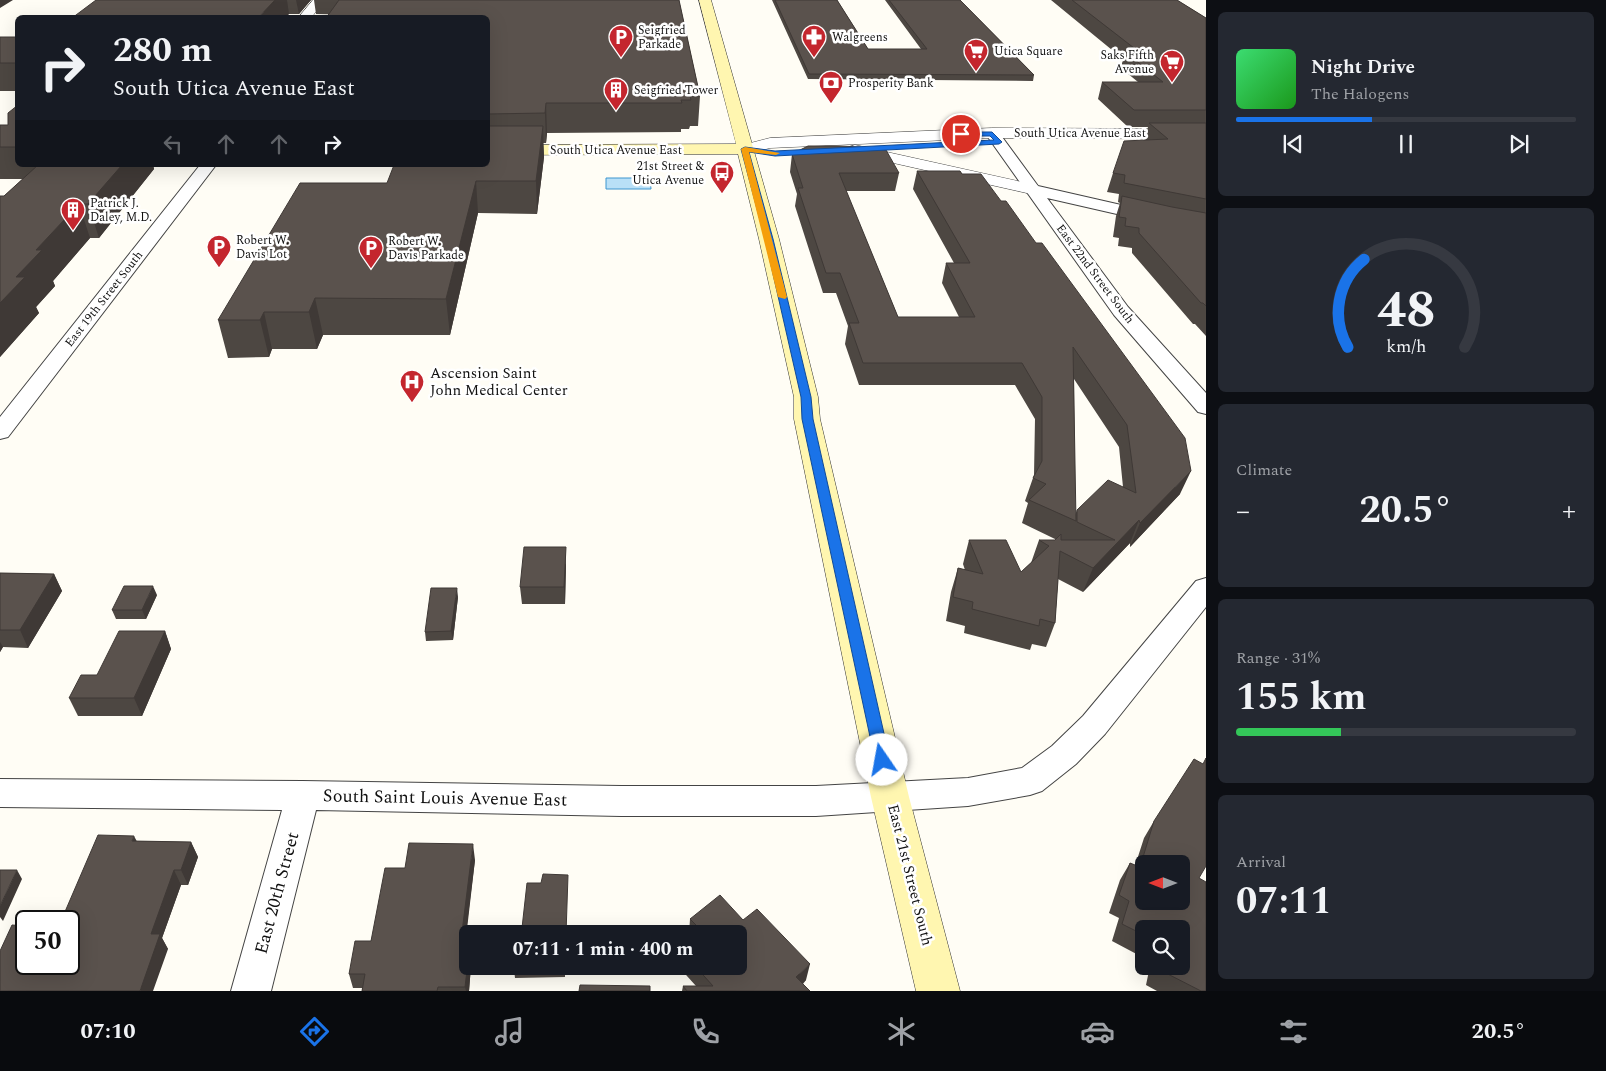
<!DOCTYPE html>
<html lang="en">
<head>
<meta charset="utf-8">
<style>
  body { margin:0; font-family:Spectral,serif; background:#242831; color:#f1f3f6; height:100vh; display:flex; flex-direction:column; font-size:19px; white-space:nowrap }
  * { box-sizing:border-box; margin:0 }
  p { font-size:16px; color:#9ea1a6 }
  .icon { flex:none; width:28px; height:28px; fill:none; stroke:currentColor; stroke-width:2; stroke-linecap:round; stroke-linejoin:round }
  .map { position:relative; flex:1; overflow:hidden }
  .panel { display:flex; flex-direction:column; gap:12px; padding:12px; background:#0d0f14; width:400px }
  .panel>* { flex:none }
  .banner { position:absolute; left:15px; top:15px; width:475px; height:152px; border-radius:8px; box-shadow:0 5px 20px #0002; background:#171b24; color:#f1f3f6; overflow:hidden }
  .needle { width:32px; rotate:270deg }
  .fabs { position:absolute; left:1135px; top:855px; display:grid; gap:10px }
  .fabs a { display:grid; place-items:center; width:55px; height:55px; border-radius:8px; background:#171b24; box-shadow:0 5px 20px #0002; font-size:25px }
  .speed { position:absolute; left:15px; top:910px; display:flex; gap:10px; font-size:25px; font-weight:700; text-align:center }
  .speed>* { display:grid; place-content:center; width:65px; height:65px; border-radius:50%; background:#171b24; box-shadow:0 5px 20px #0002; line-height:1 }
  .speed .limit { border:2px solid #111; border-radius:8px; background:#fff; color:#111 }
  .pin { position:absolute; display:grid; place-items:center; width:42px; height:42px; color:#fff; margin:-21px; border:2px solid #fff; border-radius:50%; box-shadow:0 1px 5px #0007 }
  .me { position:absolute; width:55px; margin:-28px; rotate:348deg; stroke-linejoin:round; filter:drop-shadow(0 0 4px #0008) }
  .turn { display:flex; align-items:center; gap:18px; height:105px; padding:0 15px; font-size:22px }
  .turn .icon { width:65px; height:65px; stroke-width:2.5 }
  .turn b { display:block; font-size:35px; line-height:42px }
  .lanes { display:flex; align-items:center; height:48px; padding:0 15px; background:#0003; justify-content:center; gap:25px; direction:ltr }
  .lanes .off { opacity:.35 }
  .big { font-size:38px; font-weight:700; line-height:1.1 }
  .panel .tile { flex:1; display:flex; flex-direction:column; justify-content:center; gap:8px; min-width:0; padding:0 18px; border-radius:8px; background:#242831 }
  .panel .dial { align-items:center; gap:0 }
  .dial svg { height:130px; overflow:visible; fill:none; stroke:#363941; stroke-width:7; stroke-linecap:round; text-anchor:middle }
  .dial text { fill:#f1f3f6; stroke:none }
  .song { display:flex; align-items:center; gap:15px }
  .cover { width:60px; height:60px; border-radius:8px; background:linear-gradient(135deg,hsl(140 70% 55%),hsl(120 70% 35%)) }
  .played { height:5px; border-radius:2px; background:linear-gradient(90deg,#1a73e8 40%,#363941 40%) }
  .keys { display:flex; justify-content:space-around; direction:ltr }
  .heat { display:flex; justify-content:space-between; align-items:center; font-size:28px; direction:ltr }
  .charge { height:8px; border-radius:4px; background:linear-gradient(90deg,#34c759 31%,#363941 0) }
  .trip { position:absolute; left:459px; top:925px; width:288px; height:50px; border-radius:8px; background:#171b24; box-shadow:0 5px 20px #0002; font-weight:700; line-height:50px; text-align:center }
  .tabs { display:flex; height:80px; justify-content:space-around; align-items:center; background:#090b0e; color:#9ea1a6 }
  .tabs .icon { width:35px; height:35px }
  .tabs .selected { color:#1a73e8 }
  .tabs b { font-size:22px; color:#f1f3f6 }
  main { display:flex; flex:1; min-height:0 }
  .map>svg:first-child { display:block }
</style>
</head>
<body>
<main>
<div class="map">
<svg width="1206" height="991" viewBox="0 0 1206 991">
  <rect width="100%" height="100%" fill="#fffdf5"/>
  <!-- water -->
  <path fill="#b9e0f7" stroke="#3f96cf" d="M606 178H650L651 189H606Z"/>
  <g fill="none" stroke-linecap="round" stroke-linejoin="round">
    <defs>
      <path id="minor" d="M992 129 997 130 1038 186 1165 215 1206 222V232L1165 225 1047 198 1128 307 1206 393V414L1198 412 1114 315 985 133 987 130Z
        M200 165H216L8 437 0 439V417Z
        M1206 578V607L1105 734 1076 764 1042 791 1030 795 968 806 816 816H621L316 810 271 991H231L282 810 0 807V779L303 781 621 786H816L968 778 1022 768 1052 746 1083 716 1196 581Z"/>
      <path id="tertiary" d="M313 0H325L311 18H298Z
        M992 128 1206 129V139L992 138 770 148 745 154 739 152 737 149 739 146 770 138Z
        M855 145 1031 184 1037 185 1040 189 1037 193 1031 194 849 153 847 150 849 147Z"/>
      <path id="secondary" d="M699 0H711L779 239 818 397 820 419 909 797 960 991H916L871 797 794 419V397L759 239 738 154 488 155V145L736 144Z"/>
    </defs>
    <!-- minor casing -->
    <use href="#minor" stroke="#444" stroke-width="2"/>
    <!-- tertiary casing -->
    <use href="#tertiary" stroke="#444" stroke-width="1"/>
    <!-- secondary casing -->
    <use href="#secondary" stroke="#333" stroke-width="1"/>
    <!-- minor -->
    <use href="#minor" fill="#fff" fill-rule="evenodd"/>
    <!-- tertiary -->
    <use href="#tertiary" fill="#fff" fill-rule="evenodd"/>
    <!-- secondary -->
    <use href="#secondary" fill="#fff6b0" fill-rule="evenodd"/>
  </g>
  <!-- wall -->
  <path fill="#4d4742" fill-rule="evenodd" d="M96 0H311L299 14H289Z
    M314 0H679L700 96 698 126H690L689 129H681V132L547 133 546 143H543L544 157 537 214 478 213 450 335H323L317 349H272L269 357 228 358 218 320 387 183 488 165V18L316 14Z
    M772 0H837L868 49H921L885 0H960L1034 75 1033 81 808 79Z
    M1051 0H1177L1206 18V336L1195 324H1193L1132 253V248L1118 246 1119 238 1113 237 1116 216 1120 203 1118 202 1119 194 1107 192 1113 173 1144 140 1148 127H1128L1098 99 1102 82H1138L1121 68 1123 59Z
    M0 37H18V91H0Z
    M18 105V165H153L154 169 99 238H90L53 281 55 286 36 307 39 313 0 357V196H4L23 179H0V125H8Z
    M862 150 899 173 895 191H846L898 317H959L942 283 946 263H954L913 189 917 171H960L1180 494 1130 547V543L1083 592 1058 579 1055 623 1046 647 1032 644 1030 650 964 633 965 626 946 621 951 592 958 568 965 570 963 564 969 540 1021 572 1031 563 1039 540H1055V539L1022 523 1028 503 1025 501 1034 475 1035 419 1015 385H859L845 344 848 326 836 293H823L795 206 797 194 790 172 792 154ZM1074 379 1119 447 1123 487 1077 510 1075 515Z
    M566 564 565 604H522L520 587Z
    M0 573 54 574 62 591 28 648 3 647 0 652Z
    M157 595 146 619H116L112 610Z
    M458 597 453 640 426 641 425 632Z
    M165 631 171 649 142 716H78L69 698 97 675Z
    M1154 821 1199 878 1206 991H1157L1146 985 1150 966H1181V929H1144V958L1112 941 1119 918 1109 913 1120 880 1130 863 1135 866 1144 838Z
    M137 841 191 842 198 857 188 885H181L162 938 168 949 26 964Z
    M475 860 465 940 468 966H471L469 991H362V988H353L349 974 371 941 405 868Z
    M690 919 743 920 806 980 803 984 810 991H682L683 986H696L678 966H738V934H689Z
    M565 966V977L515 978 514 969Z"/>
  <!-- shaded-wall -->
  <path fill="#3f3936" d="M0 0H13L0 8Z
    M275 0H287L289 14 286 18H258Z
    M296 0H311L299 14Z
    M546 103 547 133 546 143 545 113Z
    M543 126 544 157 537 214 536 181Z
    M120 165H153L154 169 99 238 88 204Z
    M476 181 478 213 450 335 446 299Z
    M79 204 90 238 53 281 55 286 36 307 39 313 0 357V303L16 277 36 250Z
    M315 298 323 335 317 349 309 312Z
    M264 312 272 349 269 357 260 320Z
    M1191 471 1180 494 1130 547 1140 523Z
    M1139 520 1130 543 1083 592 1093 568Z
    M566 547V564L565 604 564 587Z
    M54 574 62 591 28 648 20 630Z
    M153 586 157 595 146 619 142 610Z
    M457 588 458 597 453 640 451 631Z
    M165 631 171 649 142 716 134 698Z
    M0 642 3 647 0 652Z
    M134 836 142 851 132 841Z
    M191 842 198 857 188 885 181 870Z
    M473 844 475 860 464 955 461 940Z
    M17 870 22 879 3 921 0 917V906Z
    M174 870 181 885 162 938 168 949 153 991H140L151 934Z
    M468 962V966H471L469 991H466L465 987Z
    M810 964 806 980 794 991 796 977Z"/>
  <!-- building -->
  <path fill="#5a524d" stroke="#3f3936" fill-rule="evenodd" d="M96 0H275L258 18H72Z
    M339 0H679L700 96H690L691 100H681L682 103H546L545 113 488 114V18H326Z
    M775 0H837L868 49H927L889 0H960L1034 75 809 74Z
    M1072 0H1177L1206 18V110H1134L1102 82H1163L1125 52 1134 48Z
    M0 37H18V63H0Z
    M18 105V147H0V125H8V113Z
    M1149 123H1206V199L1124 183 1125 175 1113 173 1124 141 1168 139Z
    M488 126H543L536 181H476L446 299 315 298 309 312H264L260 320H218L300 183H387L394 165H488Z
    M808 146H839L861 147 862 150H886L899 173H839L898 317H975L946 263H970L917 171H960L962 174H981L1001 201H1006L1036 243H1042L1185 438 1191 471 1140 523 1139 520 1093 568 1060 551 1055 623 1040 619 1039 626 972 609 973 602 953 597 958 568 983 574 969 540H1006L1021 572 1049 546 1039 540H1055L1061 534V540H1115L1077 522V510L1108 480 1136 493 1127 425 1073 347 1076 521 1029 500 1046 484 1033 478 1042 461V397L1022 363H863L849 323H859L840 273H826L798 188H803L792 154Z
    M38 165H122L88 204H79L36 250H42L16 277H25L0 303V196H4Z
    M1122 196 1172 207 1206 213V306L1203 303H1201L1139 233V228L1125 226 1126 218 1119 217Z
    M524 547H566L564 587H520Z
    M0 573 54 574 20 630H0Z
    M124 586H153L142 610H112Z
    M431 588H457L451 631 425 632Z
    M119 631H165L134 698H69L81 675H97Z
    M1206 758V866L1199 878 1206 882V991H1201L1158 969V966H1181V929H1144V935L1122 924 1129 901 1119 895 1130 863 1140 867 1154 821 1194 759 1203 764ZM1144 864H1181V901H1144Z
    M98 835 134 836 132 841 191 842 181 870H174L151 934H160L140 991H0V951L12 925 26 926V964H69V921H61Z
    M409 843 473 844 461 940H468V962L465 987H438L437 991H362L365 974H349L355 941H371L385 868H405Z
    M0 870H17L0 906Z
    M543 874 568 875 566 934H516V928H522L527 883H541Z
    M720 895 743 920 757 909 810 964 796 977 810 991H687L683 986H713L695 966H738V934H696L701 930 690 919Z
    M514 966H564V969H514Z
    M580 985 650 986V991H579Z"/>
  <!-- route -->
  <path fill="#1a73e8" stroke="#114b97" d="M961 132H992L1002 142 999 144 775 156 749 152 773 239 811 397 813 419 890 760 888 764 882 766 877 764 875 760 802 419 801 397 765 239 741 149 745 147 775 151 994 140 990 136H959V133Z"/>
  <!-- slow -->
  <path fill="#f59e0b" d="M745 147 780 153 776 155 749 152 787 297 785 299 778 297 741 149Z"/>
  <!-- icons -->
  <defs>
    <symbol id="parking-pin" viewBox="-11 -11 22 30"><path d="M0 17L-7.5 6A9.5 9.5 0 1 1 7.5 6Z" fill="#c4262e" stroke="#fff"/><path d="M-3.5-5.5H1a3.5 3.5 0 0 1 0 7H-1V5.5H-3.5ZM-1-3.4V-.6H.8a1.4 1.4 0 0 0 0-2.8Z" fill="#fff"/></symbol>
    <symbol id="pharmacy-pin" viewBox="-11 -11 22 30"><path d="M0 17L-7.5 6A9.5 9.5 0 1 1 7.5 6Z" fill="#c4262e" stroke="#fff"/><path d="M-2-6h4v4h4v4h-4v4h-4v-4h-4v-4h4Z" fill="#fff"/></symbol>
    <symbol id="supermarket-pin" viewBox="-11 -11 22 30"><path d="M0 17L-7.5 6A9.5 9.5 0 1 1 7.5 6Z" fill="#c4262e" stroke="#fff"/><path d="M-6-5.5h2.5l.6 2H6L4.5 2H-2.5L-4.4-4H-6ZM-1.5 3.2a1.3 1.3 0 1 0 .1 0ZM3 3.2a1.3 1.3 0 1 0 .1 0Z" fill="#fff"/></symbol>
    <symbol id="bank-pin" viewBox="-11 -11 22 30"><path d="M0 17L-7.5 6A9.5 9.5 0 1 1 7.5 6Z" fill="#c4262e" stroke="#fff"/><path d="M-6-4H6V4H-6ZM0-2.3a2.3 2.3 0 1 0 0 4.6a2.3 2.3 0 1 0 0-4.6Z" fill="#fff"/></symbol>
    <symbol id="building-pin" viewBox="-11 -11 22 30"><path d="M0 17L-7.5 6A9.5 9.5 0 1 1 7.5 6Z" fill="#c4262e" stroke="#fff"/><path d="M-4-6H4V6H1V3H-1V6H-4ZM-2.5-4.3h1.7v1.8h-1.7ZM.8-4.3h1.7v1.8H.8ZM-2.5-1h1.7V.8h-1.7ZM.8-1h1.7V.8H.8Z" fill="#fff"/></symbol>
    <symbol id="bus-pin" viewBox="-11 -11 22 30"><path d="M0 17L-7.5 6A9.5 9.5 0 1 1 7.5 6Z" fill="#c4262e" stroke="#fff"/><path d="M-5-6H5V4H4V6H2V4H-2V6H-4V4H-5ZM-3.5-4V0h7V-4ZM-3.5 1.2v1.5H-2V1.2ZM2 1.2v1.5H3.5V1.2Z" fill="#fff"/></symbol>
    <symbol id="hospital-pin" viewBox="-11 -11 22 30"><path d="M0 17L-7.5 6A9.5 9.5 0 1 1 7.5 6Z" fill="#c4262e" stroke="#fff"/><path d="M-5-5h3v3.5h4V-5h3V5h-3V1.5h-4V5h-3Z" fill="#fff"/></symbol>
  </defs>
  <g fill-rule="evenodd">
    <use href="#parking-pin" x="607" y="23" width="28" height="38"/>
    <use href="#pharmacy-pin" x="800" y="23" width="28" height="38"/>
    <use href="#supermarket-pin" x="962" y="37" width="28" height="38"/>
    <use href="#supermarket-pin" x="1158" y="48" width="28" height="38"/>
    <use href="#bank-pin" x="817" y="69" width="28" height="38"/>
    <use href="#building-pin" x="602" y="76" width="28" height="38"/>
    <use href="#bus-pin" x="708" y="159" width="28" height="38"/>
    <use href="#building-pin" x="59" y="196" width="28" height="38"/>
    <use href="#parking-pin" x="205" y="233" width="28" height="38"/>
    <use href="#parking-pin" x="357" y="234" width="28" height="38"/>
    <use href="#hospital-pin" x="398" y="368" width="28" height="38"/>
  </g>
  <g text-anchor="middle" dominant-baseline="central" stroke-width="5" stroke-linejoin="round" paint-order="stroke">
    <!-- far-poi labels -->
    <g font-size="12" fill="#111" stroke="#fff" text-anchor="start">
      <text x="638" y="30">Seigfried<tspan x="638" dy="14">Parkade</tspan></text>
      <text x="832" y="37">Walgreens</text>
      <text x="994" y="51">Utica Square</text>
      <text x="1154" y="55" text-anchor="end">Saks Fifth<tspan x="1154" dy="14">Avenue</tspan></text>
      <text x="848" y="83">Prosperity Bank</text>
      <text x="634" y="90">Seigfried Tower</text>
      <text x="704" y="166" text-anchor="end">21st Street &amp;<tspan x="704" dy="14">Utica Avenue</tspan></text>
      <text x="90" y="203">Patrick J.<tspan x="90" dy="14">Daley, M.D.</tspan></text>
      <text x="236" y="240">Robert W.<tspan x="236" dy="14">Davis Lot</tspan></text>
      <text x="388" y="241">Robert W.<tspan x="388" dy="14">Davis Parkade</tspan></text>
    </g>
    <!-- far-street labels -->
    <g font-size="12" fill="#111" stroke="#fff">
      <text x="1080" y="133">South Utica Avenue East</text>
      <text x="616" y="150">South Utica Avenue East</text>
      <text transform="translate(1095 274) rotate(53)">East 22nd Street South</text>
      <text transform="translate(104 299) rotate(-52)">East 19th Street South</text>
    </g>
    <!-- poi labels -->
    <g font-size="15" fill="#111" stroke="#fff" text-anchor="start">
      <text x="430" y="373">Ascension Saint<tspan x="430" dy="17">John Medical Center</tspan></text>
    </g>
    <!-- street labels -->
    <g font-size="15" fill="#111" stroke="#fff">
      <text transform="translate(910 875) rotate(76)">East 21st Street South</text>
    </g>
    <!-- near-street labels -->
    <g font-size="18" fill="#111" stroke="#fff">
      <text transform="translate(445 798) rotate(1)">South Saint Louis Avenue East</text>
      <text transform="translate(277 893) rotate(-75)">East 20th Street</text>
    </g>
  </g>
</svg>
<div class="fabs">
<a><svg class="needle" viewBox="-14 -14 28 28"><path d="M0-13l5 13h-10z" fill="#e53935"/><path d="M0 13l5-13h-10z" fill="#9ea1a6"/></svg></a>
<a><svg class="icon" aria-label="search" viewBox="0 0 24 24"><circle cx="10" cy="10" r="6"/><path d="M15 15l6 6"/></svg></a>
</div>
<div class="speed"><div class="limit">50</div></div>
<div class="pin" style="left:961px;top:134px;background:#d93025"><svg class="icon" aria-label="arrive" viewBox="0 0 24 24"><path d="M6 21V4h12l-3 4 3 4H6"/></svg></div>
<svg class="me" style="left:882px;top:760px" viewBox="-20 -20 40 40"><circle r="19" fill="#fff"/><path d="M0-13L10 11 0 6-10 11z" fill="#1a73e8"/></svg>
<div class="trip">07:11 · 1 min · 400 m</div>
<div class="banner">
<div class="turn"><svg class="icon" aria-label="right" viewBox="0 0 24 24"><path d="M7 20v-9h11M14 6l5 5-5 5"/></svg><div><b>280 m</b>South Utica Avenue East</div></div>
<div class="lanes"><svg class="icon off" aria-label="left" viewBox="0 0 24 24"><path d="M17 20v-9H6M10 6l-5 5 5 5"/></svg><svg class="icon off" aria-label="ahead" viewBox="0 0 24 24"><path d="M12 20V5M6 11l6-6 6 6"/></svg><svg class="icon off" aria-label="ahead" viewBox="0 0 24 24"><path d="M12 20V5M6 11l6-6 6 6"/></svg><svg class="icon" aria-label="right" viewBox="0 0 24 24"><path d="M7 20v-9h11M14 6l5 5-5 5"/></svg></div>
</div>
</div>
<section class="panel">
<div class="tile">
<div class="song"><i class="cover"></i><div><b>Night Drive</b><p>The Halogens</p></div></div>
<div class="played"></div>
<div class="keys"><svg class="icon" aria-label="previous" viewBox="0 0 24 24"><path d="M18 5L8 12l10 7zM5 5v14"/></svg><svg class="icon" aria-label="pause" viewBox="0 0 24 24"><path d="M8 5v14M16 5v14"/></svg><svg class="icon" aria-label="next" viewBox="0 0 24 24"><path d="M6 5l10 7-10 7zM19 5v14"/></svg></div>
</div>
<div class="tile dial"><svg viewBox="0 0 100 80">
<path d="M14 69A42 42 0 1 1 86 69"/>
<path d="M14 69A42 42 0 0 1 24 15" stroke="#1a73e8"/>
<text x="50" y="56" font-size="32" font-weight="700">48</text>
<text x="50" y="72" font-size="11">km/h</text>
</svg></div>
<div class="tile"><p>Climate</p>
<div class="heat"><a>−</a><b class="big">20.5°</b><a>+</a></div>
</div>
<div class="tile"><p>Range · 31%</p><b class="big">155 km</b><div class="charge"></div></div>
<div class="tile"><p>Arrival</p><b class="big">07:11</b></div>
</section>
</main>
<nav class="tabs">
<b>07:10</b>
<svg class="icon selected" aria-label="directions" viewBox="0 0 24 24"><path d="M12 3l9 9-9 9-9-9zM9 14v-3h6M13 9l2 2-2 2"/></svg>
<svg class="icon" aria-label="music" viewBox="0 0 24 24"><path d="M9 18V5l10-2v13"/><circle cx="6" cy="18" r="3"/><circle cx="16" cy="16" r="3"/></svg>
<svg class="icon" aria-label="phone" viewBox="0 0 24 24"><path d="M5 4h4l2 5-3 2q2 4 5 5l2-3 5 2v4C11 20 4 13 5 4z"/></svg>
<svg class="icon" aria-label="climate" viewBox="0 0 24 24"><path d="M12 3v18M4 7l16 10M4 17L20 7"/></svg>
<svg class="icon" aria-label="car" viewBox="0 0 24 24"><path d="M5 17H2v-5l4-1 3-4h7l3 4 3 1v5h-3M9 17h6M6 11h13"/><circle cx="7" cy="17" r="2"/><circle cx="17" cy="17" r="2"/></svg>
<svg class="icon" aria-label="filters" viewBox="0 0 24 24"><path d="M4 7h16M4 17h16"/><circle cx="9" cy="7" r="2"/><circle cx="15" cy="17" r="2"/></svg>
<b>20.5°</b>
</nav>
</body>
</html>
